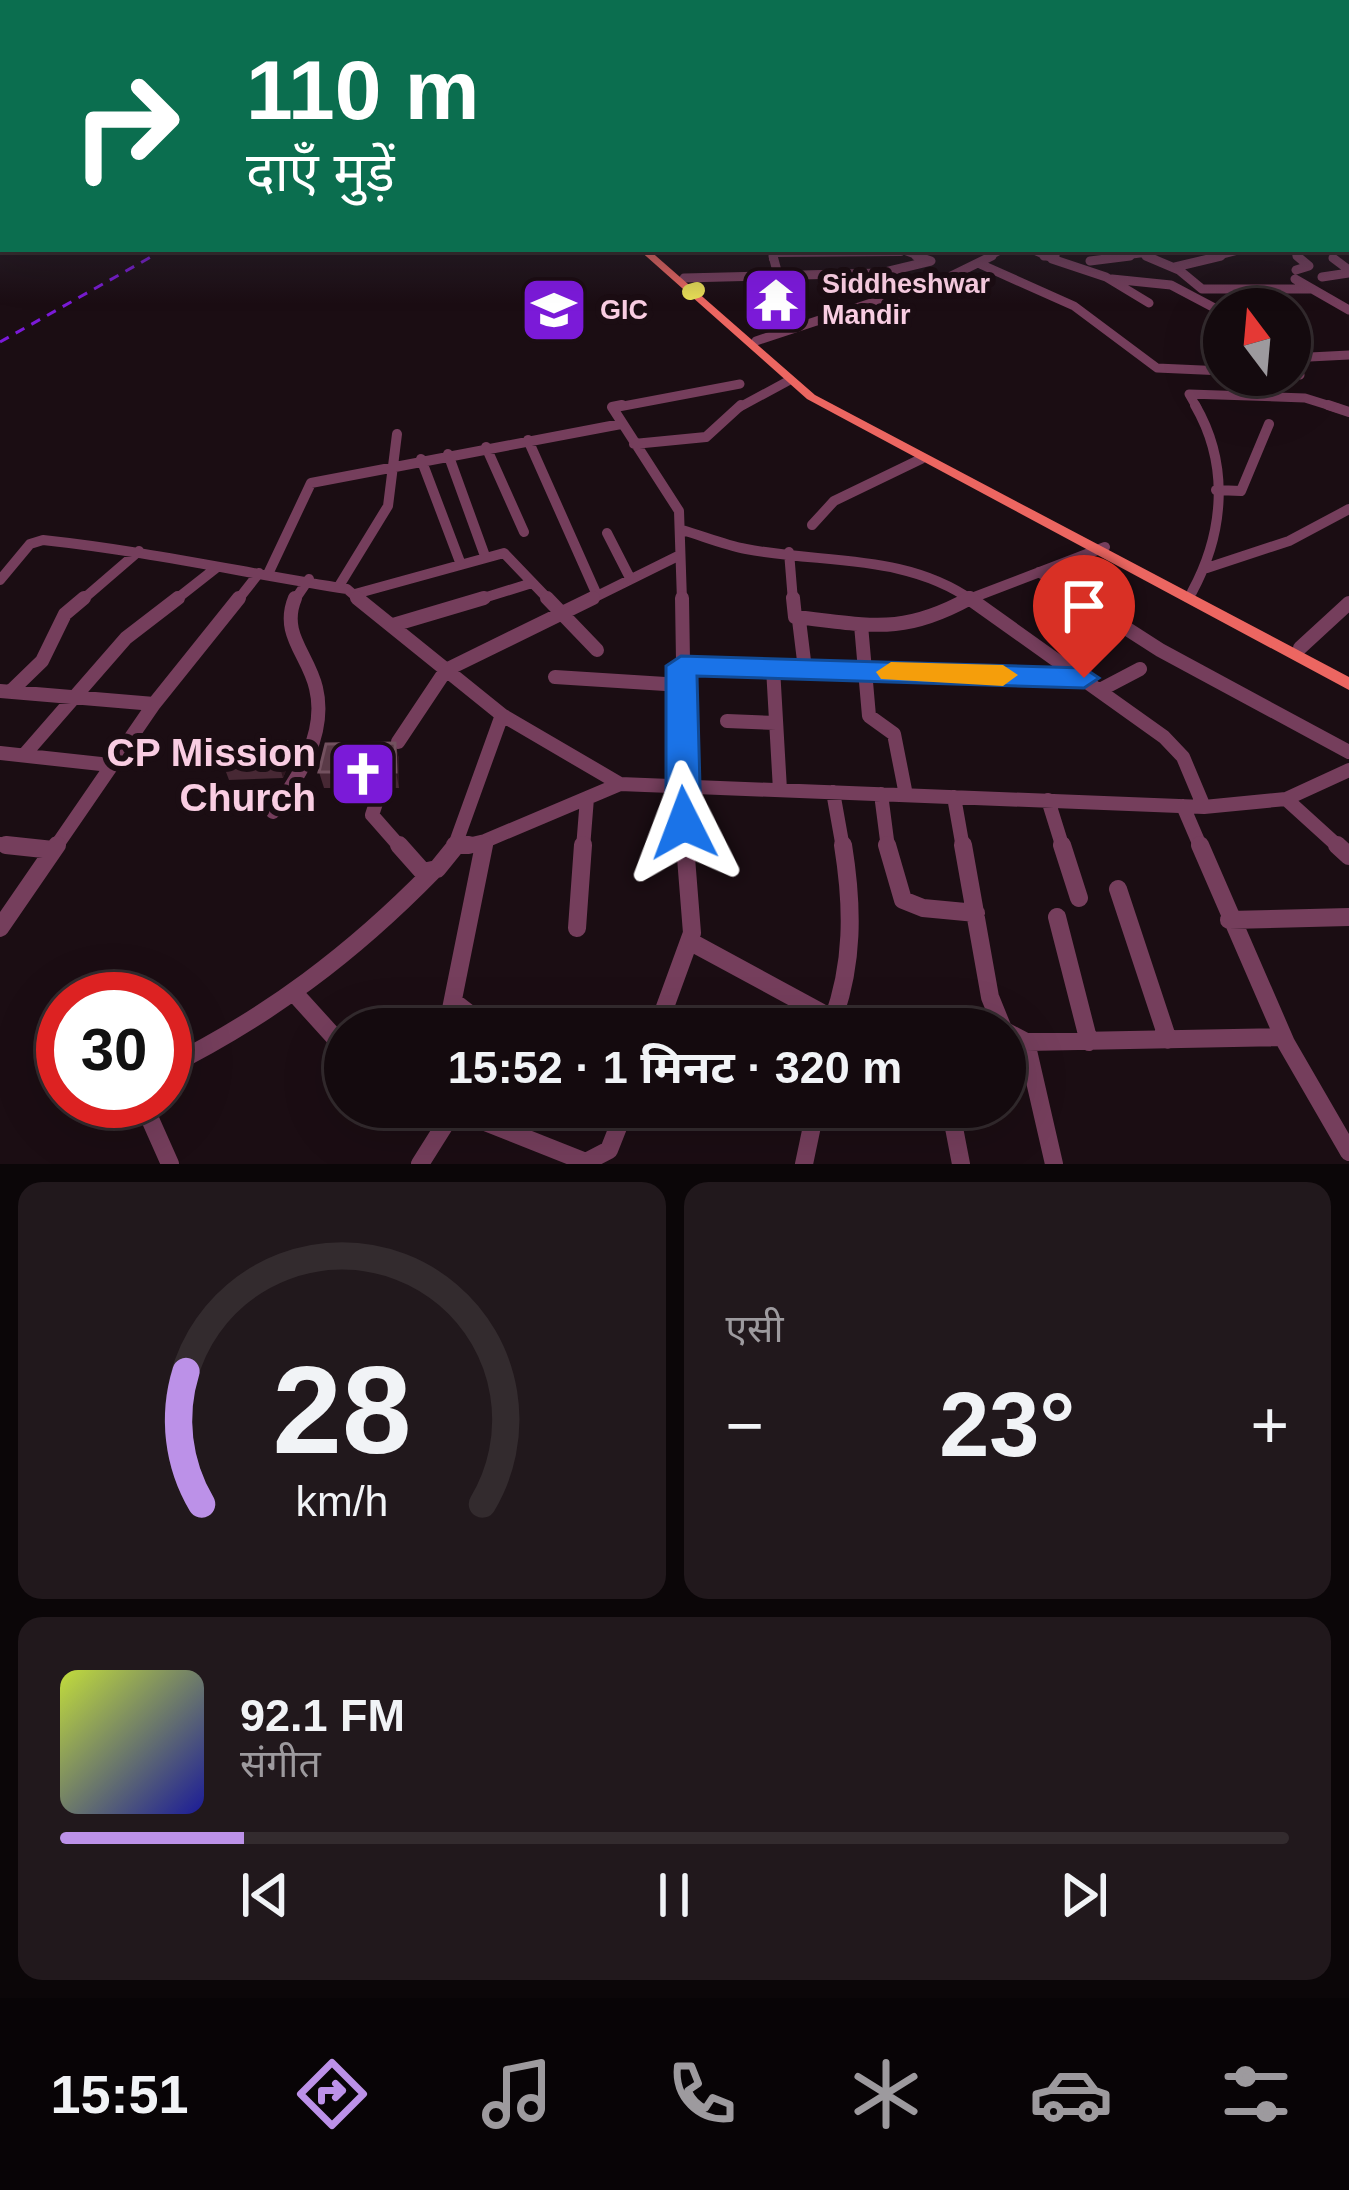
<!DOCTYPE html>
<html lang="hi">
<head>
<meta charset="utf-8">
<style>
  body { margin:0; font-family:Arial,"Noto Sans Devanagari",sans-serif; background:#21181c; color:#f1f3f6; height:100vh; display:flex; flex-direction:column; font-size:45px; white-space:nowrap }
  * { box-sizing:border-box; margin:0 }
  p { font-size:39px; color:#9d9a9e }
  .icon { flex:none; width:66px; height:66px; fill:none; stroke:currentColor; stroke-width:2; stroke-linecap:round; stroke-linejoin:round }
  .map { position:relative; height:1164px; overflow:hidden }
  .drawer { display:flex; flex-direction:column; gap:18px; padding:18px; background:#0b0608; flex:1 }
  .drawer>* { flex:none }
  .banner { position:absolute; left:0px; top:0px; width:1350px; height:252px; box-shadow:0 12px 48px #0002,0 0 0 3px #332b2e; background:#0b6e4f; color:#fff; overflow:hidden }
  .needle { width:78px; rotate:344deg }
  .tools { position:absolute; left:1203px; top:288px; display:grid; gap:24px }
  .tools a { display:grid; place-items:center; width:108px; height:108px; border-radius:50%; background:#140a0e; box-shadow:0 12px 48px #0002,0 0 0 3px #332b2e; font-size:60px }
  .speed { position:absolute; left:36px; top:972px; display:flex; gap:24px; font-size:60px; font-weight:700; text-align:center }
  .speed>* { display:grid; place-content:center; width:156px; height:156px; border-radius:50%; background:#140a0e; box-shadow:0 12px 48px #0002,0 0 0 3px #332b2e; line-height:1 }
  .speed .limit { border:18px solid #d22; background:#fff; color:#111 }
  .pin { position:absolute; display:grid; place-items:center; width:102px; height:102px; color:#fff; margin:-123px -51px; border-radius:50% 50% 50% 0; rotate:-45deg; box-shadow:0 0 12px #0007 }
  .pin .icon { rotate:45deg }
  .me { position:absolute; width:132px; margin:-66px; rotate:357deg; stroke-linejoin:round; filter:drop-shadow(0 0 9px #0008) }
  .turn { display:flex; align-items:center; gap:42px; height:252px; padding:0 48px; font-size:54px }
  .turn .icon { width:156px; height:156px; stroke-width:2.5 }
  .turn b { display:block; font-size:84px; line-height:102px }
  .big { font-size:90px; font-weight:700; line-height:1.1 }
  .drawer .tile { flex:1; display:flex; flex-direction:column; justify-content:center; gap:18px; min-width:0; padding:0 42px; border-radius:24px; background:#21181c }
  .drawer .dial { align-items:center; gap:0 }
  .dial svg { height:312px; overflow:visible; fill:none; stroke:#332b2e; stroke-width:7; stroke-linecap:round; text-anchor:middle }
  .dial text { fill:#f1f3f6; stroke:none }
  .song { display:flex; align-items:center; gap:36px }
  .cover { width:144px; height:144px; border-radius:18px; background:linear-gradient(135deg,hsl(70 70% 55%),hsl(240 70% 35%)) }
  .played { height:12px; border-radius:6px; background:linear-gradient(90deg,#bc91e8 15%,#332b2e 15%) }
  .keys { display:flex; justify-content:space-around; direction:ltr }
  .heat { display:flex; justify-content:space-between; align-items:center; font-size:66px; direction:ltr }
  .drawer .tiles { flex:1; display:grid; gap:18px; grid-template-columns:1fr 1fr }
  .tile:last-child { grid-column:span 2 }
  .trip { position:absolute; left:324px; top:1008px; width:702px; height:120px; border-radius:60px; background:#140a0e; box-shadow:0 12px 48px #0002,0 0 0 3px #332b2e; font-weight:700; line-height:120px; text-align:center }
  .dock { display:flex; height:192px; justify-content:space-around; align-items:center; background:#080406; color:#9d9a9e }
  .dock .icon { width:84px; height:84px }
  .dock .active { color:#bc91e8 }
  .dock b { font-size:54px; color:#f1f3f6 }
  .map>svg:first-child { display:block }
</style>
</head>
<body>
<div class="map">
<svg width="1349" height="1164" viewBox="0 0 1349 1164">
  <rect width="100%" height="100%" fill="#1b0d13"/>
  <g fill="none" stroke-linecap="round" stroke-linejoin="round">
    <!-- minor-far4 -->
    <path stroke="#753e5c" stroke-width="6" d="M897 249 924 259
      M1028 249 1051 259
      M1130 249 1153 259
      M1290 249 1301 259
      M1343 249 1349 250
      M772 259 776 254 901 253
      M986 259 1005 249
      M1052 259 1061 249
      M1107 259 1180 249
      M1209 259 1240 251"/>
    <!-- minor-far3 -->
    <path stroke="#753e5c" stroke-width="9" d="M773 256 777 271
      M1044 256H1055
      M1146 256 1179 270 1202 289H1309
      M1333 258 1349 270
      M1052 259 1106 277 1149 303
      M1090 261 1130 256
      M980 264 1074 306 1157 368 1224 371
      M1175 267 1221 256
      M1296 270 1309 266 1297 256
      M1322 277 1349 273
      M684 278 881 273 931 261 916 256
      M1112 279 1171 285 1224 313
      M1295 279 1349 310
      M756 341 947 278 992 256
      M1290 358 1349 355
      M1290 367 1300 375
      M613 408 740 384
      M738 408 788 381
      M1197 408 1189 394 1305 398 1337 408"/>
    <!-- minor-far2 -->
    <path stroke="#753e5c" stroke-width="10" d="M622 405 612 407 679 511 682 601
      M1328 405 1349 412
      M528 440 597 595
      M634 444 706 437 741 405
      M486 447 524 532
      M448 454 485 556
      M421 459 460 562
      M1216 490 1241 491 1269 424
      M812 525 834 501 921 459
      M682 530C703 536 724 545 746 549 823 564 906 553 973 601
      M607 533 630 578
      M789 552 793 601
      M1207 568 1289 541 1349 509
      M1039 572 1083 601
      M268 574 311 483 621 424
      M0 580 30 544 43 540C146 551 245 573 347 589L361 601
      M339 586 388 506 397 434
      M1192 592C1224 533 1230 465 1195 405
      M355 594 504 553 550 601
      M81 601 139 551
      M174 601 216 568
      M237 601 259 573
      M294 601 309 579
      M474 601 532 583
      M587 601 680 555
      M964 601 1105 547"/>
    <!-- minor-far1 -->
    <path stroke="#753e5c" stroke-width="14" d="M357 598 502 715 620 784 1204 807 1286 799 1349 770
      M547 598 597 650
      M682 598 686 848
      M793 598 795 617C870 625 901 636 970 598
      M969 598 1164 737 1183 757 1204 807
      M1079 598 1160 650 1349 752
      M799 620 805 669
      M393 625 484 598
      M861 625 869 716 894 734 906 795
      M1300 648 1349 603
      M681 666 1082 678
      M773 668 780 790
      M555 677 681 685
      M1100 690 1140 669
      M0 691 154 704
      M10 692 42 661 65 614 84 598
      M727 721 776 723
      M398 742 446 670 593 598
      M0 753 110 765
      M24 755 126 638 178 598
      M833 792 843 848
      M881 794 888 848
      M954 797 963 848
      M1286 799 1340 848
      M377 800 372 815 401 848
      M1048 800 1063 848
      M1183 806 1201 848
      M273 812C299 778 327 733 316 688 308 654 280 634 295 598
      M0 844 33 848
      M55 848 154 704 239 598
      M454 848 502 715
      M455 848 485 841 620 784
      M484 848 485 841
      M583 848 587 798"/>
    <!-- minor -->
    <path stroke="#753e5c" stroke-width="18" d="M6 845 53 850
      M399 845 423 872 437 869 454 848
      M455 845H469
      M887 845 903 900 923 908 976 913
      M963 845 990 997 1003 1029
      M1062 845 1079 898
      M1200 845 1286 1043 1349 1152
      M1337 845 1349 856
      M1118 889 1168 1040
      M1057 917 1089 1042
      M1229 920 1349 917
      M0 928 57 845
      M577 928 583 845
      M691 942 820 1012 832 1028
      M297 996 345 1049
      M454 1002 489 1029
      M831 1025C854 965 853 907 843 845
      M447 1029 484 845
      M657 1029 692 933 685 845
      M1005 1031 1026 1042 1283 1037
      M1026 1042 1054 1164
      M165 1068C268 1017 353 953 433 871
      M142 1101 170 1164
      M447 1107 586 1162 609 1150 626 1107
      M950 1107 961 1164
      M79 1109 96 1101
      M420 1164 454 1110
      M804 1164 816 1107"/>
    <!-- major -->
    <path fill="#ec6661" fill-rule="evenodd" d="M638 249H648L815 395 1349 677V690L807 399Z"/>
    <!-- highway -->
    <path stroke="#ebe157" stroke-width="16" d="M690 292 697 290"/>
    <!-- rail -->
    <path stroke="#7b1ad8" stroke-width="3" stroke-dasharray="10 8" stroke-linecap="butt" d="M0 342 165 249"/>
  </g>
  <!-- wall -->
  <path fill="#472834" d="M395 743 399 759V788H324L319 772Z
    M291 758 283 778 229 780 223 764Z"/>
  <!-- shaded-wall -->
  <path fill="#2e161f" d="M286 742 291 758 283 778 278 761Z
    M395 743 399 759V788L396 772Z"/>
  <!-- building -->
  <path fill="#5a3a47" stroke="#73515f" stroke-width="3" d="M286 742 278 761 223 764 229 746Z
    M395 743 396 772H319L326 744Z"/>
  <!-- sky -->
  <linearGradient id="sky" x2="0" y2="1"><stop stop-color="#0f070a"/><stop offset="0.46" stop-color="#393544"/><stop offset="1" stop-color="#393544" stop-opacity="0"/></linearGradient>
  <rect width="1349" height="304" fill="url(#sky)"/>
  <!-- route -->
  <path fill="#1a73e8" stroke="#114b97" stroke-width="3" d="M681 656 1084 668 1099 678 1084 688 697 676 701 823 696 833H671L666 823V666Z"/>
  <!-- slow -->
  <path fill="#f59e0b" d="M891 662 1003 665 1018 675 1003 686 881 679 876 672Z"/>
  <!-- icons -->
  <defs>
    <symbol id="temple-square" viewBox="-11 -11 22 22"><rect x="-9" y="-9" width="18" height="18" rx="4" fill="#7b1ad8" stroke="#1b0d13"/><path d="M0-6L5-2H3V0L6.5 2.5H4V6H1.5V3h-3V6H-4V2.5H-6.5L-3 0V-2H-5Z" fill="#fff"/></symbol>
    <symbol id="school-square" viewBox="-11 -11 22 22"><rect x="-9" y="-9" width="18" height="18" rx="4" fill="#7b1ad8" stroke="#1b0d13"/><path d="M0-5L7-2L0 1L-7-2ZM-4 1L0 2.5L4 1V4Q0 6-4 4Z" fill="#fff"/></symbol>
    <symbol id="church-square" viewBox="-11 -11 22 22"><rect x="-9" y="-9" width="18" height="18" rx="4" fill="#7b1ad8" stroke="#1b0d13"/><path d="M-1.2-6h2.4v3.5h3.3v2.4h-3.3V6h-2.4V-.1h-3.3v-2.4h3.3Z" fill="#fff"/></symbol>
  </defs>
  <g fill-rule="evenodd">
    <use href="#temple-square" x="738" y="262" width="76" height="76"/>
    <use href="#school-square" x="516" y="272" width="76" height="76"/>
    <use href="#church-square" x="325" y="736" width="76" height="76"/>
  </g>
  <g text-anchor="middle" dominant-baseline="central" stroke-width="12" stroke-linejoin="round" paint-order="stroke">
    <!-- far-poi labels -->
    <g font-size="27" font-weight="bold" fill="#f9cde2" stroke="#1b0d13" text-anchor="start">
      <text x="822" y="284">Siddheshwar<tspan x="822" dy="31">Mandir</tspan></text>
      <text x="600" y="310">GIC</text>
    </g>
    <!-- near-poi labels -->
    <g font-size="39" font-weight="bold" fill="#f9cde2" stroke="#1b0d13" text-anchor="end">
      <text x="316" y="752">CP Mission<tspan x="316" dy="45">Church</tspan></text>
    </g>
  </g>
</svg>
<div class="tools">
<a><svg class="needle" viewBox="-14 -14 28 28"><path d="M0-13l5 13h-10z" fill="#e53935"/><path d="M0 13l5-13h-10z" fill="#9d9a9e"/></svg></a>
</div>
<div class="speed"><div class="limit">30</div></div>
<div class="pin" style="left:1084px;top:678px;background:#d93025"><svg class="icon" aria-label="arrive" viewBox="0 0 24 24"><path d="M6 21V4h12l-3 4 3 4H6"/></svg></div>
<svg class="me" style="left:684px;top:823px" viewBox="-20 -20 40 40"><path d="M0-17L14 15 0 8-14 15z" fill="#1a73e8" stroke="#fff" stroke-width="4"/></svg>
<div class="trip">15:52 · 1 मिनट · 320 m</div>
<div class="banner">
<div class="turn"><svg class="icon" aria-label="right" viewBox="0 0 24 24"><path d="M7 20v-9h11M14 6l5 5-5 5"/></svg><div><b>110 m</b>दाएँ मुड़ें</div></div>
</div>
</div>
<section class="drawer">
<div class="tiles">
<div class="tile dial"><svg viewBox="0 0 100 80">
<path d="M14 69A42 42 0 1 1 86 69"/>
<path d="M14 69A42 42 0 0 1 10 35" stroke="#bc91e8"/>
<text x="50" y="56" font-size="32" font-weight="700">28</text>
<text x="50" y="72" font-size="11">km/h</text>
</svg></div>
<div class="tile"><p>एसी</p>
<div class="heat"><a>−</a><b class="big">23°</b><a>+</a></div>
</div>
<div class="tile">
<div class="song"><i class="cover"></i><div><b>92.1 FM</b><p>संगीत</p></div></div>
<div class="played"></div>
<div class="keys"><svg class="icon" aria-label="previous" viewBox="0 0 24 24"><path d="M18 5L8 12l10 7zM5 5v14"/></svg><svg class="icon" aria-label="pause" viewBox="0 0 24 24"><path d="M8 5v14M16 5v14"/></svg><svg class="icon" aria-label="next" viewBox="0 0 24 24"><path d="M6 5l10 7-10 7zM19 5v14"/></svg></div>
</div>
</div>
</section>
<nav class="dock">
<b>15:51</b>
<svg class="icon active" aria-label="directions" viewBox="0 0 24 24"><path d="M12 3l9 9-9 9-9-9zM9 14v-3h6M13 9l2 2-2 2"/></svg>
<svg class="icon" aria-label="music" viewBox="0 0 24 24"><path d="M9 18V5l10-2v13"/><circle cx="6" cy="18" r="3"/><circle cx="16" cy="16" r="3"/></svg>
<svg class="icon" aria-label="phone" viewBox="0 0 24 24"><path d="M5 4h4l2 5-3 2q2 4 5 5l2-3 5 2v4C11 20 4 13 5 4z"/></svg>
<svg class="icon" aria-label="climate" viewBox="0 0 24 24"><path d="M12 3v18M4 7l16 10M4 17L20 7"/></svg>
<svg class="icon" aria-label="car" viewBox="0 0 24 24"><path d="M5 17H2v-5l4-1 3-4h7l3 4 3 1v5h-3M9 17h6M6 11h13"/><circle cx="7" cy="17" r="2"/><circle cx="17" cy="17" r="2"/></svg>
<svg class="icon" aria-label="filters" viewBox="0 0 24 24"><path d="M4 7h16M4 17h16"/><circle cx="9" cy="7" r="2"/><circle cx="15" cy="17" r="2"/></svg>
</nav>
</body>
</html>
